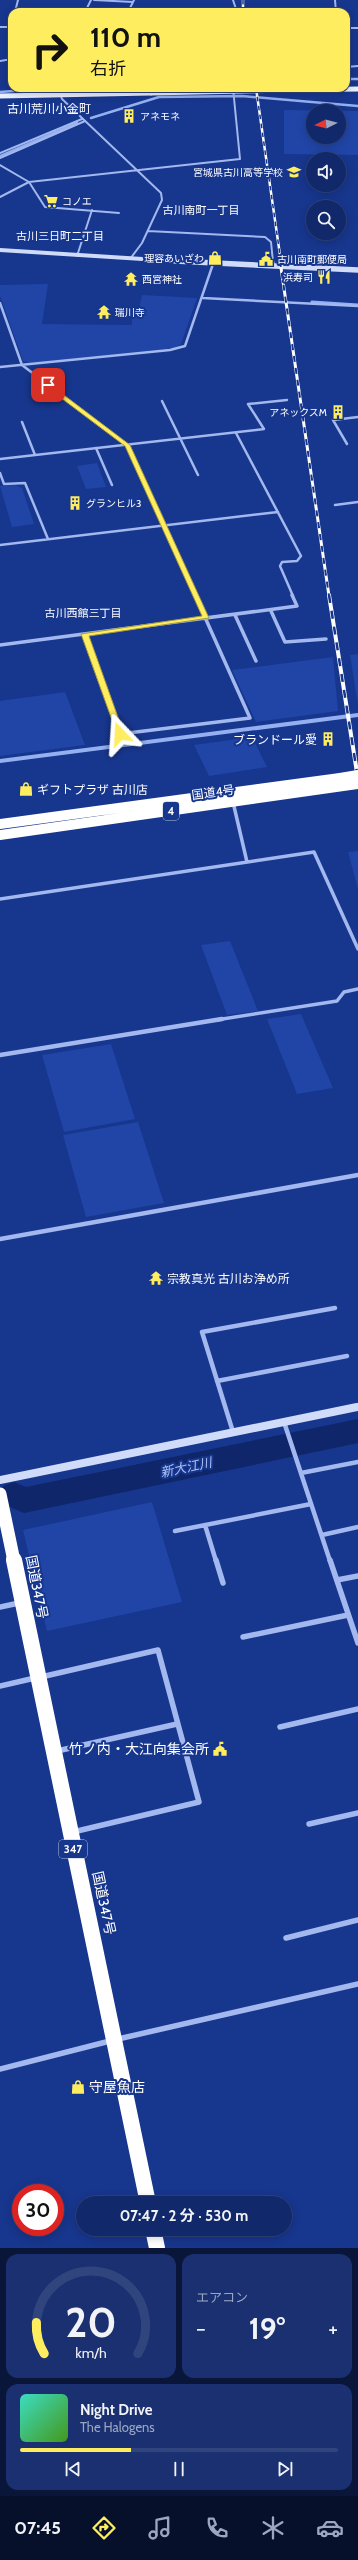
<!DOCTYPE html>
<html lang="ja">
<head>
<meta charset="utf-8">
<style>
  body { margin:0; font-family:Cabin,"Noto Sans JP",sans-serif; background:#1a3070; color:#f1f3f6; height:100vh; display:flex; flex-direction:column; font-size:15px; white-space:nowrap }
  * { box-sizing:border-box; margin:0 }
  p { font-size:13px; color:#9ca6c1 }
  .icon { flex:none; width:22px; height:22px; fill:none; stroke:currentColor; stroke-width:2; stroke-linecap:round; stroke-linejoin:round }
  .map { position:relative; height:2248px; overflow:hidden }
  .details { display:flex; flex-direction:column; gap:6px; padding:6px; background:#09163a; flex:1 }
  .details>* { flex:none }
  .hud { position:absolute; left:8px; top:8px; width:342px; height:84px; border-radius:12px; box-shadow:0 2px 10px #0003,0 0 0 1px #30447e; background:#ffed60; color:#111; overflow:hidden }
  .needle { width:26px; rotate:264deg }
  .buttons { position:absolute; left:306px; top:104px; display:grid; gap:8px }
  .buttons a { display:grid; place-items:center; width:40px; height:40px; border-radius:50%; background:#11286a; box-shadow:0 2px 10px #0003,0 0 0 1px #30447e; font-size:20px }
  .speed { position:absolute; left:12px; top:2184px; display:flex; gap:8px; font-size:20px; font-weight:700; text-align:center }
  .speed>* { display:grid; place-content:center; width:52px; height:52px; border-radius:50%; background:#11286a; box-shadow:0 2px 10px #0003,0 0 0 1px #30447e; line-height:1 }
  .speed .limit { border:6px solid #d22; background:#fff; color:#111 }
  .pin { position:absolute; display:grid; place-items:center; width:34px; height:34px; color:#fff; margin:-17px; border-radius:8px; box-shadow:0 2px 6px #0006 }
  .me { position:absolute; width:44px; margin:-22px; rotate:340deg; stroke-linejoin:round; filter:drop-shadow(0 0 3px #0008) }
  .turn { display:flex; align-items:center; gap:14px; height:84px; padding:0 16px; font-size:18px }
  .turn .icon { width:52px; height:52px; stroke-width:2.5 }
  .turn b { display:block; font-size:28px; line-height:34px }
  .big { font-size:30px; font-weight:700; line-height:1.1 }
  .details .tile { flex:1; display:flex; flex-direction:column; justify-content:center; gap:6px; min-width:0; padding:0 14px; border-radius:12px; background:#1a3070 }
  .details .dial { align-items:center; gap:0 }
  .dial svg { height:104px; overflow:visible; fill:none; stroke:#30447e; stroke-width:7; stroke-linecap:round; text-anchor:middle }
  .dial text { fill:#f1f3f6; stroke:none }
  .song { display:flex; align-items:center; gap:12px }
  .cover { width:48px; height:48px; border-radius:6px; background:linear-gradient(135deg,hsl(170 70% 55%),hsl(100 70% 35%)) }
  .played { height:4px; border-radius:2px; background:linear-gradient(90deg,#ffed60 35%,#30447e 35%) }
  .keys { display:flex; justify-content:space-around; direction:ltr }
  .heat { display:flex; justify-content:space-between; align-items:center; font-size:22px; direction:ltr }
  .details .tiles { flex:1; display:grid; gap:6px; grid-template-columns:1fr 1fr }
  .tile:last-child { grid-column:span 2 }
  .trip { position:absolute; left:76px; top:2196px; width:216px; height:40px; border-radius:20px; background:#11286a; box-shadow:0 2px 10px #0003,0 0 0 1px #30447e; font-weight:700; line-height:40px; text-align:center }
  .tabs { display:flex; height:64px; justify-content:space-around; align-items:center; background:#07102a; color:#9ca6c1 }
  .tabs .icon { width:28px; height:28px }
  .tabs .active { color:#ffed60 }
  .tabs b { font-size:18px; color:#f1f3f6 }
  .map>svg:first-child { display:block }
</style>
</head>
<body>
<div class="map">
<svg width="358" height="2248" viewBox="0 0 358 2248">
  <rect width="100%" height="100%" fill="#17368d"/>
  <!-- green -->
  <path fill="#2045a6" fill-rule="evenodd" d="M284 110 358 111V155L284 154ZM313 111H339V137H313Z
    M48 284 42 324 132 325V309H139L142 295 197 298 181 344 176 348 31 363 23 361 0 296V285Z
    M97 463 106 487 86 489 77 466Z
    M15 485 22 488 34 524 12 527 0 486Z
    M358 654V705L350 655Z
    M333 657 338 711 256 722 232 670Z
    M65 692 85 745 0 756V701Z
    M252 737 267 767 209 776 194 745Z
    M358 851V889L348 852Z
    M230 941 258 1011 227 1015 201 945Z
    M301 1014 333 1088 297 1094 267 1019Z
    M111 1044 135 1119 64 1132 42 1055Z
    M138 1122 164 1203 86 1217 63 1135Z
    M152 1502 182 1602 47 1631 23 1530Z"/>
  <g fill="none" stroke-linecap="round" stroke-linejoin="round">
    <!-- stream-far2 -->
    <path stroke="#95b0f1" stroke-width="2.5" d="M346 79H358
      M0 92 51 88
      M91 118 159 97 242 96 358 106
      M0 156 77 123"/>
    <!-- stream-far1 -->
    <path stroke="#95b0f1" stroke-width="3" d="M312 302 358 305"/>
    <!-- stream -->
    <path stroke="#95b0f1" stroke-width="4" d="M0 761 358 715"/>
    <!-- river -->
    <path fill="#0f266a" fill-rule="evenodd" d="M358 1419V1443L24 1513 3 1504 0 1498 3 1486 14 1482 26 1487Z"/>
    <!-- street-far4 -->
    <path stroke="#a2b8ef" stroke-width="2" d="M94 0 133 2
      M233 0 237 12
      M335 0 336 12
      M15 12 18 0
      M85 12 91 0
      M128 12 134 0
      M0 27H12
      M346 28H358
      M0 61 12 59
      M346 67 358 66
      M73 92 213 88
      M60 93 62 99 161 193 162 200 142 243 130 259
      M0 153 82 119
      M0 158 85 121
      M0 165 29 182 45 207 119 213
      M0 197 29 182 240 159 233 88
      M148 231 265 237 271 242 273 262
      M77 256 92 210"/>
    <!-- street-far3 -->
    <path stroke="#a2b8ef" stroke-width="2.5" d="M273 261 274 267
      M203 298 358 306
      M0 303 22 365 127 445 195 596
      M0 367 170 350 185 346 213 264
      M162 401 198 475
      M22 422 35 455
      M236 433 301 556 297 561 282 562 280 566 293 596
      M347 444 333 420 358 417
      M96 448 112 485
      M0 459 264 429 248 404 287 400
      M0 473 4 484 25 483 48 539
      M335 505 358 502
      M0 545 278 512"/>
    <!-- street-far2 -->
    <path stroke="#a2b8ef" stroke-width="3.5" d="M271 611 285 642 326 639
      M235 615 256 661
      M85 634 120 734 250 718 195 595
      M0 645 297 606 292 595
      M233 802 247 862
      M0 899 314 852 358 949
      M216 1020 337 1001 344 992 358 989"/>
    <!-- street-far1 -->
    <path stroke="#a2b8ef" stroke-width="4.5" d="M0 1055 222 1019
      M0 1239 358 1175
      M217 1381 347 1356
      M284 1422 330 1561
      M233 1432 202 1332 335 1308
      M301 1473 358 1462
      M205 1525 216 1561
      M175 1531 311 1504
      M322 1535 358 1527"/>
    <!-- street -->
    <path stroke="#a2b8ef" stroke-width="5.5" d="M216 1560 223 1583
      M330 1560 358 1643
      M337 1580 358 1576
      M0 1607 19 1603
      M243 1637 348 1615
      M41 1677 158 1650 199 1802 73 1832
      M0 1686 35 1678
      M280 1727 358 1709
      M57 1751 177 1724
      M309 1824 358 1813
      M286 1938 358 1920
      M118 2039 358 1984
      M0 2069 110 2041"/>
    <!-- secondary-far2 -->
    <path stroke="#d0dbfa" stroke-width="4" d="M0 250 190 262"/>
    <!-- secondary-far1 -->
    <path stroke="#d0dbfa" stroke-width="5.5" d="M175 261 358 270"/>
    <!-- secondary -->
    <path stroke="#d0dbfa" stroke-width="8" d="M0 1480 357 1407"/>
    <!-- primary -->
    <path stroke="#eaefff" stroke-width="5" d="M290 90 358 89
      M0 96 151 93"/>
    <!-- highway-far2 -->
    <path stroke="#fff" stroke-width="10" d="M0 824 340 778
      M0 835 358 784"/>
    <!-- highway-far1 -->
    <path stroke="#fff" stroke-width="13" d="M0 1494 14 1561"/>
    <!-- highway -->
    <path stroke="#fff" stroke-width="16" d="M14 1560 148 2203
      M153 2229 157 2248"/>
    <defs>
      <path id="rail-far2" d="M243 0V12
        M256 88 281 262"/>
      <path id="rail-far1" d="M280 261 329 596"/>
      <path id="rail" d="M329 595 358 779"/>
    </defs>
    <!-- rail-far2 casing -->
    <use href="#rail-far2" stroke="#fff" stroke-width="2.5"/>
    <!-- rail-far1 casing -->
    <use href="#rail-far1" stroke="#fff" stroke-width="3"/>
    <!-- rail casing -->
    <use href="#rail" stroke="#fff" stroke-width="4"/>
    <!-- rail-far2 -->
    <use href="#rail-far2" stroke="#17368d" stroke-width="1.5" stroke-dasharray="4.5" stroke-linecap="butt"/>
    <!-- rail-far1 -->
    <use href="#rail-far1" stroke="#17368d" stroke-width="2" stroke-dasharray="6" stroke-linecap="butt"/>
    <!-- rail -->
    <use href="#rail" stroke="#17368d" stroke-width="2.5" stroke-dasharray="8" stroke-linecap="butt"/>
    <!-- primary-bridge -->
    <path stroke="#eaefff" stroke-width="5" d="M151 93 290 90"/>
    <!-- highway-bridge -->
    <path stroke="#fff" stroke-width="10" d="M340 778 358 775"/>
  </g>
  <!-- route -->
  <path fill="#ffed60" stroke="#a69a3e" d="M48 383 130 445 209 618 89 636 124 734 120 736 117 734 81 634 202 616 125 446 45 386Z"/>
  <!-- icons -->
  <defs>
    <symbol id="building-bare" viewBox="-9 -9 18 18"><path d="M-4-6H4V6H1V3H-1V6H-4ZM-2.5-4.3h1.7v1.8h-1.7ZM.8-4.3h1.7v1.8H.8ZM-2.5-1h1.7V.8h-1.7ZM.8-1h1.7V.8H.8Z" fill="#ffed60" stroke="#17368d" stroke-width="2.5" paint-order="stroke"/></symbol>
    <symbol id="school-bare" viewBox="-9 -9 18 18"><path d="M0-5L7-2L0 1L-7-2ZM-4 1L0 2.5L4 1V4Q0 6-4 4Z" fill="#ffed60" stroke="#17368d" stroke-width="2.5" paint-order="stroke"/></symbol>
    <symbol id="supermarket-bare" viewBox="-9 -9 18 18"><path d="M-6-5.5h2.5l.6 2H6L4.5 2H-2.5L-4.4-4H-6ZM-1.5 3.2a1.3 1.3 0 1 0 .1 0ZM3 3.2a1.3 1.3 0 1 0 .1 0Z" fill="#ffed60" stroke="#17368d" stroke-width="2.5" paint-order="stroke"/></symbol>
    <symbol id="shop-bare" viewBox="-9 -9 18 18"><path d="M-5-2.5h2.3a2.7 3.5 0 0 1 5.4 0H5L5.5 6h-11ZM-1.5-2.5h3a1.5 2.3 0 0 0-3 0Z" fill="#ffed60" stroke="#17368d" stroke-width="2.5" paint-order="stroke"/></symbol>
    <symbol id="civic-bare" viewBox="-9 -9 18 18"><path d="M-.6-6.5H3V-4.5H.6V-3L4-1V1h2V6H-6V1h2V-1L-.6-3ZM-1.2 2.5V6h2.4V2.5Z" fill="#ffed60" stroke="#17368d" stroke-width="2.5" paint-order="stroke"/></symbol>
    <symbol id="restaurant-bare" viewBox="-9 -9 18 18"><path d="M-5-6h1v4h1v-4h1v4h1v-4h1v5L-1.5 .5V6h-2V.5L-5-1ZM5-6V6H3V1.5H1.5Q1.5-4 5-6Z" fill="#ffed60" stroke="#17368d" stroke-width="2.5" paint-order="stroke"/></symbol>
    <symbol id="temple-bare" viewBox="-9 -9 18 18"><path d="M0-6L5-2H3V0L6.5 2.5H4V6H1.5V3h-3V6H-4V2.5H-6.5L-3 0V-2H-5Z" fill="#ffed60" stroke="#17368d" stroke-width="2.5" paint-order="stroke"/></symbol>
  </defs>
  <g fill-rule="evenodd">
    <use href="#building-bare" x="119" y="106" width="20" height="20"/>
    <use href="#school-bare" x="284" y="162" width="20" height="20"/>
    <use href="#supermarket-bare" x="41" y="191" width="20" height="20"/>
    <use href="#shop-bare" x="205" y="248" width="20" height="20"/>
    <use href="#civic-bare" x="256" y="249" width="20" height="20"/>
    <use href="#restaurant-bare" x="314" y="267" width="20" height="20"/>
    <use href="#temple-bare" x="121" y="269" width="20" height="20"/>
    <use href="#temple-bare" x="94" y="302" width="20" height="20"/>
    <use href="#building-bare" x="328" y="402" width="20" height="20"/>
    <use href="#building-bare" x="65" y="493" width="20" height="20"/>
    <use href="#building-bare" x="318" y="729" width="20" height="20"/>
    <use href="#shop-bare" x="16" y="779" width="20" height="20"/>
    <use href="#temple-bare" x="146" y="1268" width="20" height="20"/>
    <use href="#civic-bare" x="210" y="1739" width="20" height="20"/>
    <use href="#shop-bare" x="68" y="2077" width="20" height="20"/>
  </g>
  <g text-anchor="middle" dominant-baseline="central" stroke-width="4" stroke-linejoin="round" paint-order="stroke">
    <!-- far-poi labels -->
    <g font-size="10" fill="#fff" stroke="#17368d" text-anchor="start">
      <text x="140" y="116">アネモネ</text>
      <text x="283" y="172" text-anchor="end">宮城県古川高等学校</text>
      <text x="62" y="201">コノエ</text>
      <text x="204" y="258" text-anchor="end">理容あいざわ</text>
      <text x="277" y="259">古川南町郵便局</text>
      <text x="313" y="277" text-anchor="end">浜寿司</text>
      <text x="142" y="279">西宮神社</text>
      <text x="115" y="312">瑞川寺</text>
      <text x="327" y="412" text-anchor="end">アネックスM</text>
      <text x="86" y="503">グランヒル3</text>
    </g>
    <!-- far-neighbourhood labels -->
    <g font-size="11" fill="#fff" stroke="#17368d">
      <text x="201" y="210">古川南町一丁目</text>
      <text x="60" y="236">古川三日町二丁目</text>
      <text x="83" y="613">古川西館三丁目</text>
    </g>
    <!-- shield labels -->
    <g fill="#17368d" stroke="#b9c3dd" stroke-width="1">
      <rect x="163" y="802" width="16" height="18" rx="3"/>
      <rect x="59" y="1840" width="28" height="18" rx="3"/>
    </g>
    <g font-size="11" font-weight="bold" fill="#fff">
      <text x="171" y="811">4</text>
      <text x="73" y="1849">347</text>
    </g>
    <!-- far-quarter labels -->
    <g font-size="12" fill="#fff" stroke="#17368d">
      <text x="49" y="108">古川荒川小金町</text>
    </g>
    <!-- poi labels -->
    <g font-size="12" fill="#fff" stroke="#17368d" text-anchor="start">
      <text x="317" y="739" text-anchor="end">ブランドール愛</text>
      <text x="37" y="789">ギフトプラザ 古川店</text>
      <text x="167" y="1278">宗教真光 古川お浄め所</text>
    </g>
    <!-- street labels -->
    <g font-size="12" fill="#fff" stroke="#17368d">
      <text transform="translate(213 792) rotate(-8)">国道4号</text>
    </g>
    <!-- water labels -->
    <g font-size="13" font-style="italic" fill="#aec3f6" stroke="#17368d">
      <text transform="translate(186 1467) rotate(-12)">新大江川</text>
    </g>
    <!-- near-street labels -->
    <g font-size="14" fill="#fff" stroke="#17368d">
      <text transform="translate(37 1587) rotate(79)">国道347号</text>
      <text transform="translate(104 1903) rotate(78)">国道347号</text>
    </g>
    <!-- near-poi labels -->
    <g font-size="14" fill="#fff" stroke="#17368d" text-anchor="end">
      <text x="209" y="1749">竹ノ内・大江向集会所</text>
      <text x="89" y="2087" text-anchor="start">守屋魚店</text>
    </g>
  </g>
</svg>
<div class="buttons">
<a><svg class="needle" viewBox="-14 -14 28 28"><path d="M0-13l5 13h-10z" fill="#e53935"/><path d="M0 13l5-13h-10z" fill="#9ca6c1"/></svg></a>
<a><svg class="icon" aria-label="sound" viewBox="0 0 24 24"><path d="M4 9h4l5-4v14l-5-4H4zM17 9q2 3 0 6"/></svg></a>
<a><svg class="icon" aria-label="search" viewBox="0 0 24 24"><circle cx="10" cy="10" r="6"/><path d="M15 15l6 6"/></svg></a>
</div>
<div class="speed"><div class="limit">30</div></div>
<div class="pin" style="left:48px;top:385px;background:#d93025"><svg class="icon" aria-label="arrive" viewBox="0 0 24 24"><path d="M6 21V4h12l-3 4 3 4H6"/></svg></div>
<svg class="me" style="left:120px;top:734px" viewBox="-20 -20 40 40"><path d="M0-17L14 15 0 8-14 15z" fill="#ffed60" stroke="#fff" stroke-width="4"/></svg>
<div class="trip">07:47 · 2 分 · 530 m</div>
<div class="hud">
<div class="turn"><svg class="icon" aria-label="right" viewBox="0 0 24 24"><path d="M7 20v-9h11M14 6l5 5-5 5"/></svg><div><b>110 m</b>右折</div></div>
</div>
</div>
<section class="details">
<div class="tiles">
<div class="tile dial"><svg viewBox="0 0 100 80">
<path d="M14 69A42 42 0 1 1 86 69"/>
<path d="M14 69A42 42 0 0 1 8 45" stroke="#ffed60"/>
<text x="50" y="56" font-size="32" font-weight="700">20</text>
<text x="50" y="72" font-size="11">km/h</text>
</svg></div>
<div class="tile"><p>エアコン</p>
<div class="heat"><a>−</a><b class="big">19°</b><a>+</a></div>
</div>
<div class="tile">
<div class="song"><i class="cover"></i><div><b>Night Drive</b><p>The Halogens</p></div></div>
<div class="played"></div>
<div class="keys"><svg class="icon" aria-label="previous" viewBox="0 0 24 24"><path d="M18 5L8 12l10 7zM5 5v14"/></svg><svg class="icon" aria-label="pause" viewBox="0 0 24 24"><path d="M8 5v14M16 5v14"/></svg><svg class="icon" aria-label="next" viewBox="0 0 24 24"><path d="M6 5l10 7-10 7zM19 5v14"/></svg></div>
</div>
</div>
</section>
<nav class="tabs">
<b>07:45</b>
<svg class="icon active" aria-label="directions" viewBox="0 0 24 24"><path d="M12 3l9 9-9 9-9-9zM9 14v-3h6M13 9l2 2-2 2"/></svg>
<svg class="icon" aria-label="music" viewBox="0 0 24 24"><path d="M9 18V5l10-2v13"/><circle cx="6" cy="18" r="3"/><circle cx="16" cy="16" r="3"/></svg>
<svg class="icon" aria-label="phone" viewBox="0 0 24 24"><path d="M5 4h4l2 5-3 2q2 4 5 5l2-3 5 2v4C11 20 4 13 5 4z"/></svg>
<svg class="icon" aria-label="climate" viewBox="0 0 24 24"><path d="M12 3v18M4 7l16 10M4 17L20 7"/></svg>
<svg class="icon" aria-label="car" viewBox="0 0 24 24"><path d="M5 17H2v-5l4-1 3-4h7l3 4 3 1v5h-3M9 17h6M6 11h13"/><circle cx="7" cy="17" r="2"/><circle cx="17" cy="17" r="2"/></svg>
</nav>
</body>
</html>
